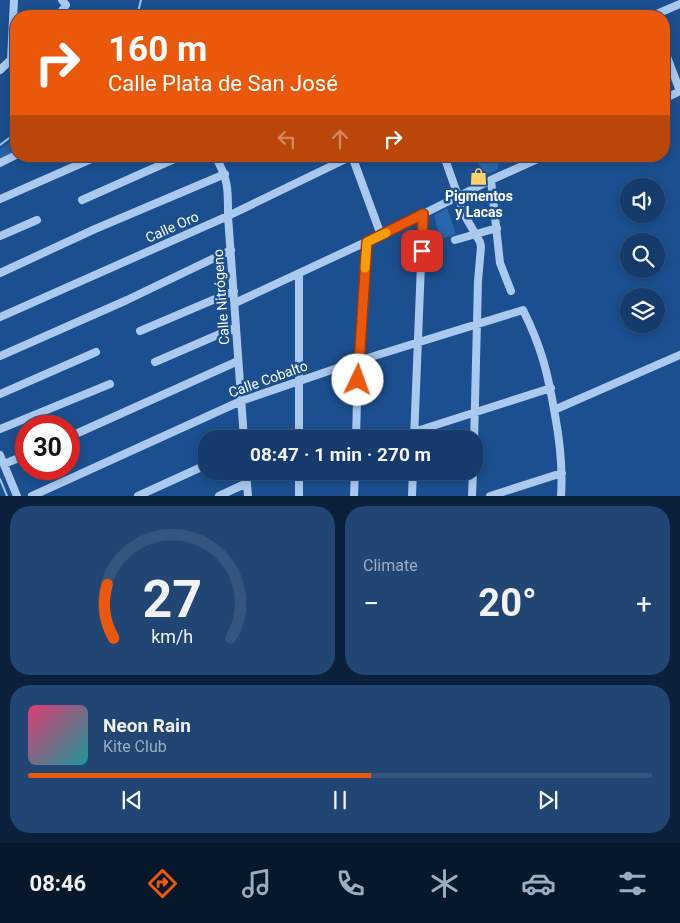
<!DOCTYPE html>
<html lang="en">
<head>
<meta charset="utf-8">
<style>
  body { margin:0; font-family:Roboto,sans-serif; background:#214673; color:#f1f3f6; height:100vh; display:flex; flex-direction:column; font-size:19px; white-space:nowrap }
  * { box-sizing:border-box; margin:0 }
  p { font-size:16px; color:#9dadc1 }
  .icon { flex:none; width:28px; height:28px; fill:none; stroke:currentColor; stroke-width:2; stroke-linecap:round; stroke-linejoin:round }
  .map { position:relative; height:496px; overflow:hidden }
  .sheet { display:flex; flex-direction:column; gap:10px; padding:10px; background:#0b203b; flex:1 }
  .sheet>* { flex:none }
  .hud { position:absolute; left:10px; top:10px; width:660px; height:152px; border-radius:20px; box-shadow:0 2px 8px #0003,0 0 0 1px #33557e; background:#ea580c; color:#fff; overflow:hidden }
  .controls { position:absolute; left:620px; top:178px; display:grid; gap:10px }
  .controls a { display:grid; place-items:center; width:45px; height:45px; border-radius:50%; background:#143b6b; box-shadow:0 2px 8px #0003,0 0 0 1px #33557e; font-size:25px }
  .speed { position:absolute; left:15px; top:415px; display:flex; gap:10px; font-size:25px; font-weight:700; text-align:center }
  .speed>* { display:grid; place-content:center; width:65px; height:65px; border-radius:50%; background:#143b6b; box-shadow:0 2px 8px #0003,0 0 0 1px #33557e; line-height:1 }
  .speed .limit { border:8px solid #d22; background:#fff; color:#111 }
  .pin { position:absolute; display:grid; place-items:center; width:42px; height:42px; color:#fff; margin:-21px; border-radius:10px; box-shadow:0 2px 8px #0006 }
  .me { position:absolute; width:55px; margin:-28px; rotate:3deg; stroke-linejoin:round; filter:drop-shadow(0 0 4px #0008) }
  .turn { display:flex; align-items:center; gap:18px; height:105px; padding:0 15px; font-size:22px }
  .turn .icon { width:65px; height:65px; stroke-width:2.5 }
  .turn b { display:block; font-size:35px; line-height:42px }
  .lanes { display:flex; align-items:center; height:48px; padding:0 15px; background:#0003; justify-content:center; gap:25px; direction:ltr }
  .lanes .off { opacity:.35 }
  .big { font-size:38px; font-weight:700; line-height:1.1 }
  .sheet .widget { flex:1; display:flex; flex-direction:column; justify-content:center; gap:8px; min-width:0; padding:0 18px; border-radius:20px; background:#214673 }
  .sheet .dial { align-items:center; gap:0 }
  .dial svg { height:130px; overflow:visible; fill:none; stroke:#33557e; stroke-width:7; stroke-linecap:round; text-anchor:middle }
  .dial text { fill:#f1f3f6; stroke:none }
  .song { display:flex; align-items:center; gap:15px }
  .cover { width:60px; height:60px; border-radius:8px; background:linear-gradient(135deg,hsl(340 70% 55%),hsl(180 70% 35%)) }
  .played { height:5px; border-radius:2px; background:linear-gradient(90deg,#ea580c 55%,#33557e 55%) }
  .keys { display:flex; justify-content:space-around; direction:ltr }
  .heat { display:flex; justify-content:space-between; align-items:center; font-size:28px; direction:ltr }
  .sheet .tiles { flex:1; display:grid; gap:10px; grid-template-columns:1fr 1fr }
  .widget:last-child { grid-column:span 2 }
  .trip { position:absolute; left:198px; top:430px; width:285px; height:50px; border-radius:20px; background:#143b6b; box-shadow:0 2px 8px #0003,0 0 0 1px #33557e; font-weight:700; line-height:50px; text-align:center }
  .tab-bar { display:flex; height:80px; justify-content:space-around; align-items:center; background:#08182b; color:#9dadc1 }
  .tab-bar .icon { width:35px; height:35px }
  .tab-bar .active { color:#ea580c }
  .tab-bar b { font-size:22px; color:#f1f3f6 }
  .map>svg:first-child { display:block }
</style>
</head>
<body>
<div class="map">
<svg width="680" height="496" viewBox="0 0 680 496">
  <rect width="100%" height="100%" fill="#1b4f8f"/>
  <!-- green -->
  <path fill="#2461a8" d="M16 137V151L0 159V149Z"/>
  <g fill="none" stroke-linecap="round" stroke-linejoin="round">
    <!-- stream -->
    <path stroke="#9cc4f0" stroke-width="2" d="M134 16 138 12 141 0
      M0 145 16 133
      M0 479 7 496"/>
  </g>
  <!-- building -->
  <path fill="#2a66ad" d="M476 156H501L497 170 483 176Z
    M447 208 456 234 440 239 434 215Z"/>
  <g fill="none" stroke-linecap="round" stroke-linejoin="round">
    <!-- minor -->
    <path stroke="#a9c9ee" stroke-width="8" d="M58 16 66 5 62 0
      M652 16 680 4
      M664 49 680 91
      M11 60 14 0
      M0 70 16 55
      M664 99 680 91
      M215 156C229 180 228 190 228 216L244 439
      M352 156 381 235
      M444 156 465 216 480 242 481 247 478 281 474 443
      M0 163 16 155
      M491 180 500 263 511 291
      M0 199 98 156
      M82 200 181 156
      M0 236 37 220
      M455 240 497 228
      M0 273 95 229 225 174
      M235 303 381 235 491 180 544 156
      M0 317 228 216 352 156
      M140 331 234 291
      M0 356 127 300 231 250
      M155 362 236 327
      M0 394 96 352
      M554 410 680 355
      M0 429 110 384
      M69 437 238 361
      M299 439V274
      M356 439 358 361 367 242
      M392 439 551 388
      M414 439 423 214
      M0 455 17 496
      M4 464 26 455
      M246 471 248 496
      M32 496 241 401 358 361 523 310C542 348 548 374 555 415 560 442 563 468 561 496
      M138 496 206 465
      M219 496 247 483
      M299 496V471
      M354 496 355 471
      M412 496 413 471
      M472 496 473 471
      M490 496 562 473"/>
  </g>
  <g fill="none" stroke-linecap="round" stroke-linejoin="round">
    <defs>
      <path id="route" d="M358 380 367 242 423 214 422 251"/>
    </defs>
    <!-- route casing -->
    <use href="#route" stroke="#983908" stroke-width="12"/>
    <!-- route -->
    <use href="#route" stroke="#ea580c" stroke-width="9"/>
    <!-- slow -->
    <path stroke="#f59e0b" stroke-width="9" d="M365 268 367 242 386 233"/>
  </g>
  <!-- icons -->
  <defs>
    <symbol id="shop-bare" viewBox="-9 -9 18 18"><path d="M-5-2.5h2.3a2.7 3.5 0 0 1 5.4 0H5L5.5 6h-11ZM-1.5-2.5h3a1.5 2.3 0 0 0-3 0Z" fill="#ffd166" stroke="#1b4f8f" stroke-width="2.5" paint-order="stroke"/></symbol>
  </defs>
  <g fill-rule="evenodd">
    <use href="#shop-bare" x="466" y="164" width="25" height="25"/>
  </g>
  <g text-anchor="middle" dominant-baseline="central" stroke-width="5" stroke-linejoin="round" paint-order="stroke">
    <!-- poi labels -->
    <g font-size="14" font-weight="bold" fill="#fff" stroke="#1b4f8f">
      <text x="479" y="196">Pigmentos<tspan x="479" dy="16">y Lacas</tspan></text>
    </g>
    <!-- street labels -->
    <g font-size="14" fill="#fff" stroke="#1b4f8f">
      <text transform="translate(172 227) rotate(-24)">Calle Oro</text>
      <text transform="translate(221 297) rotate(-94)">Calle Nitrógeno</text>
      <text transform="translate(268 379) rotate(-20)">Calle Cobalto</text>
    </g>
  </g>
</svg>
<div class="controls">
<a><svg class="icon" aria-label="sound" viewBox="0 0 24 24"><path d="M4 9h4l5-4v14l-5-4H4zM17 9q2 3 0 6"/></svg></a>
<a><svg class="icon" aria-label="search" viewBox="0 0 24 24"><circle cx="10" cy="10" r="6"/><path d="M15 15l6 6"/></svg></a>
<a><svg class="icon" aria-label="layers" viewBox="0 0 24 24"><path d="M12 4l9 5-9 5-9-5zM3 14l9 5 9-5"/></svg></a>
</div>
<div class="speed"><div class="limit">30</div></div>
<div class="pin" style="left:422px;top:251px;background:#d93025"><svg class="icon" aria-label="arrive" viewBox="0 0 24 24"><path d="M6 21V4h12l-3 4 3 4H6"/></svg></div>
<svg class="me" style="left:358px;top:380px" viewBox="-20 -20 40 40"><circle r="19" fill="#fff"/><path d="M0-13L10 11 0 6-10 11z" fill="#ea580c"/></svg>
<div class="trip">08:47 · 1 min · 270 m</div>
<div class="hud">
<div class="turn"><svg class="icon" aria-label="right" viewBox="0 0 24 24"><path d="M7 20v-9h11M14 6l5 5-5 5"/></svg><div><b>160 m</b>Calle Plata de San José</div></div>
<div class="lanes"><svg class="icon off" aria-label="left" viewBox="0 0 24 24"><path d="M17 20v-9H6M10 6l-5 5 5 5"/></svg><svg class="icon off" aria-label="ahead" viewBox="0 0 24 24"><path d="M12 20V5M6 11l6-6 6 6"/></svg><svg class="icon" aria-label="right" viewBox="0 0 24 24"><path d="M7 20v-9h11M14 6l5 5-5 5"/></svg></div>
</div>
</div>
<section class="sheet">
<div class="tiles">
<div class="widget dial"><svg viewBox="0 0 100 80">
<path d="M14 69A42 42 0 1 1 86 69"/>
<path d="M14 69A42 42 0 0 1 10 36" stroke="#ea580c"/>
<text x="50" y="56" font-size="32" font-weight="700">27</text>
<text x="50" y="72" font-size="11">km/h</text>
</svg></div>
<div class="widget"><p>Climate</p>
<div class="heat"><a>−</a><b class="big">20°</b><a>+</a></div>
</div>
<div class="widget">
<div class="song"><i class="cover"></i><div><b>Neon Rain</b><p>Kite Club</p></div></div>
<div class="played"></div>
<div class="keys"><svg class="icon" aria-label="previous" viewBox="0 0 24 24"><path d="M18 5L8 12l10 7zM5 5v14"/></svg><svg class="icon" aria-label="pause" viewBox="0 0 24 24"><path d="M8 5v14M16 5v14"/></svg><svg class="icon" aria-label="next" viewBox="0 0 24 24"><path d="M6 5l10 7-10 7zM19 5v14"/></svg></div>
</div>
</div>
</section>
<nav class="tab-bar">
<b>08:46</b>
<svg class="icon active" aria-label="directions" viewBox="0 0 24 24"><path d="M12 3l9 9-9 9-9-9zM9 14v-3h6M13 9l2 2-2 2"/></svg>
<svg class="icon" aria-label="music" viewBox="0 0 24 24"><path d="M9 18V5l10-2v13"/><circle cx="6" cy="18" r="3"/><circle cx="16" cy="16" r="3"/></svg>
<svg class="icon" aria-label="phone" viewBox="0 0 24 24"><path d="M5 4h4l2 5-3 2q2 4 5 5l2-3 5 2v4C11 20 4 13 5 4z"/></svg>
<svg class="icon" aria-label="climate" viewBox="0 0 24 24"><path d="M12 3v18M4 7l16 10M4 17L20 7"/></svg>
<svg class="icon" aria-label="car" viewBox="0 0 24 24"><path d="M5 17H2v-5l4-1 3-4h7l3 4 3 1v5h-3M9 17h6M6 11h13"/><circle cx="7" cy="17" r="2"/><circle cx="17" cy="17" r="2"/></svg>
<svg class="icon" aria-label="filters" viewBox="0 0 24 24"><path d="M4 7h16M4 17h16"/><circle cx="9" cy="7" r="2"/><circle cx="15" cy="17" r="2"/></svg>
</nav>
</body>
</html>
